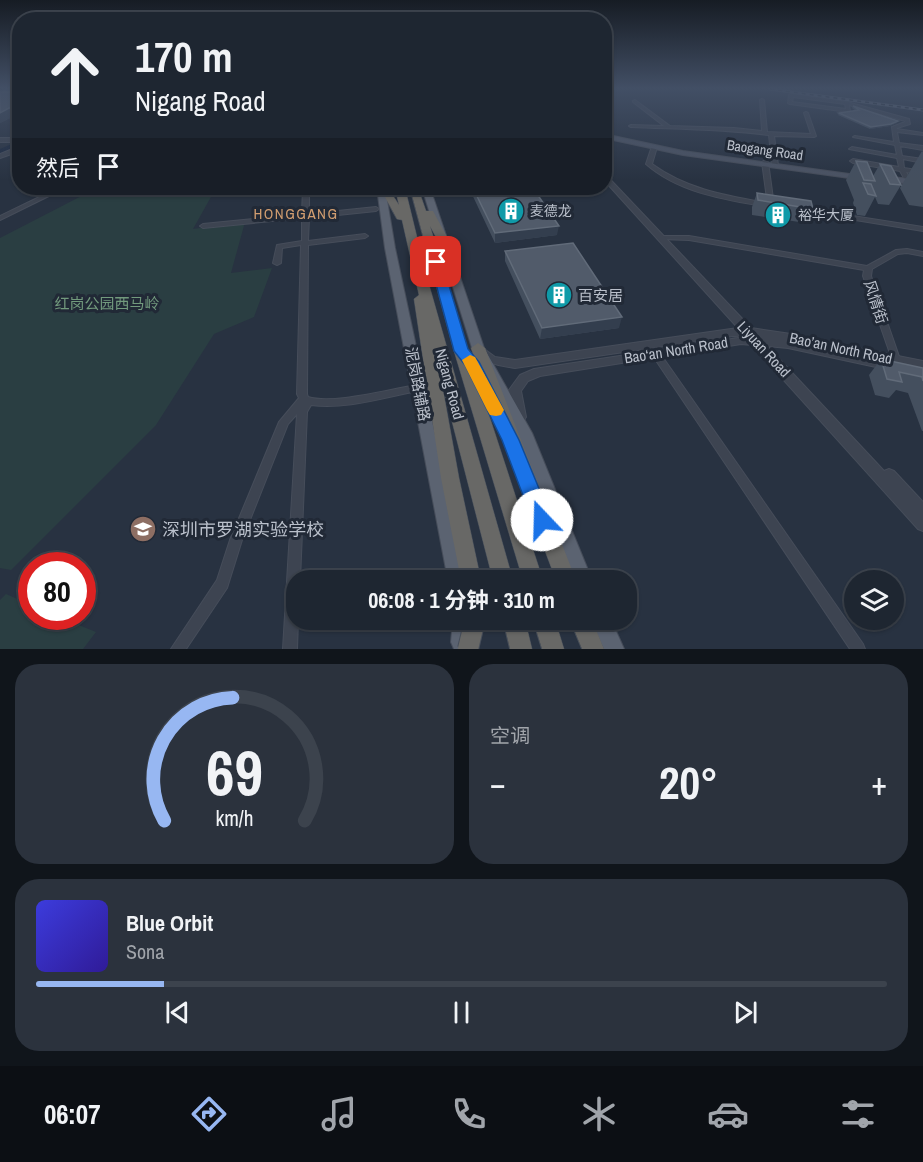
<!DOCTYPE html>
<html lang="zh">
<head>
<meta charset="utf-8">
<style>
  body { margin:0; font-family:"Archivo Narrow","Noto Sans SC",sans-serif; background:#2b323d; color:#f1f3f6; height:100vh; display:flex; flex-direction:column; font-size:22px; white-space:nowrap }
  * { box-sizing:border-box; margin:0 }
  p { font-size:20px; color:#a1a5ab }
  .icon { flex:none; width:33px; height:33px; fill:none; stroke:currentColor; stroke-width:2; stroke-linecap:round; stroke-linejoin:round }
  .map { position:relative; height:649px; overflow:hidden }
  .drawer { display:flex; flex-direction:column; gap:15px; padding:15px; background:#10151b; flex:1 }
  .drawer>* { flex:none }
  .banner { position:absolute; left:12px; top:12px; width:600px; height:183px; border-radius:24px; box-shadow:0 2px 4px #0004,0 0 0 2px #3c434d; background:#1e2631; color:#f1f3f6; overflow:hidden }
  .fabs { position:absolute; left:844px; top:570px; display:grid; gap:12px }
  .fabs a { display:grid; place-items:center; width:60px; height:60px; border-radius:50%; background:#1e2631; box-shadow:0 2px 4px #0004,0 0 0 2px #3c434d; font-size:30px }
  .speed { position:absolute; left:18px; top:552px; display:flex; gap:12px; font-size:30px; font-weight:700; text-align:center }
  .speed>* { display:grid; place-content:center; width:78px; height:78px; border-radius:50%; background:#1e2631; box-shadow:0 2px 4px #0004,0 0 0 2px #3c434d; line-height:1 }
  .speed .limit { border:9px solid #d22; background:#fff; color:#111 }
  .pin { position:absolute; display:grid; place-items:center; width:51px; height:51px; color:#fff; margin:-26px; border-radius:12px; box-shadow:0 3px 9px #0006 }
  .me { position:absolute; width:66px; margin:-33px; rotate:339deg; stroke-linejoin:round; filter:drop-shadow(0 0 4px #0008) }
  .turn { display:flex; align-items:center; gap:21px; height:126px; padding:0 24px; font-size:27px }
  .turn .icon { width:78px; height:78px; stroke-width:2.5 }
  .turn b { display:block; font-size:42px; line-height:51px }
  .then { display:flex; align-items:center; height:57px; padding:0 24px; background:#0003; gap:12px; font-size:22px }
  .big { font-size:45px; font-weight:700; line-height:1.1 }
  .drawer .tile { flex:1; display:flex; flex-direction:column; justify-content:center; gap:9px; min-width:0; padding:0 21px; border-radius:24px; background:#2b323d }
  .drawer .dial { align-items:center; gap:0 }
  .dial svg { height:156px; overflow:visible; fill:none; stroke:#3c434d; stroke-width:7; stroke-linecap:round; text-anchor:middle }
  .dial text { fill:#f1f3f6; stroke:none }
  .song { display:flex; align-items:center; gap:18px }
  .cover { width:72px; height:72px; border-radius:9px; background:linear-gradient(135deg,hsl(240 70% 55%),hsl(250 70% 35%)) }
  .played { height:6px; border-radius:3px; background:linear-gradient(90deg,#97b7f2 15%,#3c434d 15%) }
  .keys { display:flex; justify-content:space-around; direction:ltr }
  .heat { display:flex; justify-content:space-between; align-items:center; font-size:33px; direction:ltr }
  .drawer .tiles { flex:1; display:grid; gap:15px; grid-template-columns:1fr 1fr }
  .tile:last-child { grid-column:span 2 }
  .trip { position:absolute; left:286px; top:570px; width:351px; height:60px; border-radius:24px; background:#1e2631; box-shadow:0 2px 4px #0004,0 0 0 2px #3c434d; font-weight:700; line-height:60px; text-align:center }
  .tab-bar { display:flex; height:96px; justify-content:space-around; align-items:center; background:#0c0f14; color:#a1a5ab }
  .tab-bar .icon { width:42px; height:42px }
  .tab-bar .on { color:#97b7f2 }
  .tab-bar b { font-size:27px; color:#f1f3f6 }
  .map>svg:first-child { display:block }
</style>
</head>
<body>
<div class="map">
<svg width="923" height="649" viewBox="0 0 923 649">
  <rect width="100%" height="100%" fill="#283241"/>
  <!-- green -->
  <path fill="#2a3e42" d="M97 188H216L193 229 245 222 231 273 272 268 254 317 214 334 156 425 11 570 0 568V238Z
    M6 594 31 605 32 616 59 617 96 632 83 649H0V600Z"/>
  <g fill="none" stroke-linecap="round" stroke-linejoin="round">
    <!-- river -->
    <path fill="#1c293f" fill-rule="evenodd" d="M14 143 18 146 17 148 0 155V149Z"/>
    <defs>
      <path id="minor" d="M604 89H608L604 93Z
        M791 94 847 102 909 119 910 124 897 128V129L923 133V135L897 132 899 143 923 146V150L900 146 902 156 923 159V163L903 159 904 168 923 171V175L906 172 911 181 908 183 906 182 900 171 853 163 850 161 853 159 899 167 897 158 849 149 852 147 897 155 895 145 853 137 855 136 894 142 892 127 905 122V121L849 105 850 111 848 112 790 104 788 103 789 95ZM793 97 845 104 846 109 792 102Z
        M762 99 764 100 767 132 811 134 804 113 806 112 808 113 816 136 814 137 774 136 778 165 775 167 772 165 769 135C723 129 677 129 631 127L629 126 631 125 664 126 633 102V101L635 100 670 126 734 128 762 131 760 100Z
        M652 146 657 147 652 164C685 188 722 195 762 202L765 204 762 206C722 199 678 192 646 164Z
        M765 160 768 162 774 206 771 208 768 206 762 162Z
        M58 188H65L0 220V216Z
        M303 188H309V214L376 207 379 209 376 211 309 218 308 241 365 234 368 236 365 238 308 245 307 394 308 397C334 405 389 389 418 385L421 386 423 388 421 390 418 391C385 397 345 410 311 405L307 412 300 580H297V620H298L297 649H283L297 414 288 424 242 540 227 588 186 649H171L217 580 230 540 279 422 299 398 297 394 301 245 282 248 281 263 277 265 273 263 277 245 302 241V218L203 228 200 226 203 224 302 214Z
        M802 208 923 227V231L800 211V209Z
        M662 236H689L867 266 896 250 907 249 923 252V256L907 253 898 254 872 269 871 276 902 365 901 367H895L894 365 863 276 864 270 689 240 660 239V237Z
        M656 351 659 352 863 644 865 649H850L653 356 652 354 653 352Z"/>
      <path id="tertiary" d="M6 89H12L8 92 13 94V96L2 94Z
        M0 138H20V142H0Z
        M20 146V151L0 158V154Z
        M604 173 751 328 791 334 796 338 793 341 834 350 832 348 834 345 838 344 923 361V369L894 363 896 366 894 369 890 370 788 348 767 346 884 471 889 469 894 471 923 502V531L918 529 752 345 741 344 540 376 528 381 521 391 526 417 524 420 520 422 516 420 509 390 520 375 534 369 745 337 733 336 515 368C498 365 485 364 474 350L476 347 480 346 495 357 515 360 738 328 604 180Z"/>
      <path id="secondary" d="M604 134 683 151 864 176 868 178 864 180 683 155 604 138Z
        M880 176 923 180V186L883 180 879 178Z"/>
      <path id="primary" d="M377 188H385L395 248 466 580H448L385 248Z
        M422 188H430L484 348 532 433 592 580H574L518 434 472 348Z
        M453 620H473L471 642 468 649H454L451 642Z
        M591 620H611L624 649H604Z"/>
      <path id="trunk" d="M380 188H388L399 205 395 188H405L426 274 513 580H493L441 379 459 478 481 580H461L441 478 414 299 419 295 402 220 397 219Z
        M410 188H418L426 211H433L453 248 447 251 443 250 430 226 468 351 543 580H523L454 351Z
        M478 343 485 348 576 580H556L503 440 471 348Z
        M503 620H525L532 649H510Z
        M533 620H555L564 649H542Z
        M570 620H592L604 649H582Z"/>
    </defs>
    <!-- minor casing -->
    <use href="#minor" stroke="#464d5a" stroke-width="2"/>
    <!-- tertiary casing -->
    <use href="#tertiary" stroke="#464d5a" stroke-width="2"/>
    <!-- secondary casing -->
    <use href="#secondary" stroke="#464d5a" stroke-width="2"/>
    <!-- primary casing -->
    <use href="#primary" stroke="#464d5a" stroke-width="2"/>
    <!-- trunk casing -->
    <use href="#trunk" stroke="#474f5b" stroke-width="1"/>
    <!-- minor -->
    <use href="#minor" fill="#3d4451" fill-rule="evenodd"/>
    <!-- tertiary -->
    <use href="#tertiary" fill="#3d4451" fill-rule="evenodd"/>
    <!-- secondary -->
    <use href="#secondary" fill="#4b5363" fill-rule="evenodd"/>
    <!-- primary -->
    <use href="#primary" fill="#5b6371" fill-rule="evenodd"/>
    <!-- trunk -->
    <use href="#trunk" fill="#686866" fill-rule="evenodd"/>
    <defs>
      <path id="rail" d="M770 89 923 110"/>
    </defs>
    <!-- rail casing -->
    <use href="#rail" stroke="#5f6877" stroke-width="3"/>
    <!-- rail -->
    <use href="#rail" stroke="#212936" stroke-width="1.5" stroke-dasharray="4" stroke-linecap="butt"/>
    <defs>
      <path id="trunk-bridge" d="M468 649 473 628"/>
    </defs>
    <!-- trunk-bridge casing -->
    <use href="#trunk-bridge" stroke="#474f5b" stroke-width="22" stroke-linecap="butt"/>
    <!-- trunk-bridge -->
    <use href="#trunk-bridge" stroke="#686866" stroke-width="20"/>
  </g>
  <!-- wall -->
  <path fill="#444f5e" d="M20 92V116H14L0 123Z
    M853 106 897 123 890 126 870 129 838 115 839 113 856 111 852 108Z
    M922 151 923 152V207L909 205 900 188Z
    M856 161 873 176 880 164 901 185 889 205 878 204 875 197 865 216 857 215 853 203 854 200 846 180Z
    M469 188H533L557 235 495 243Z
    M757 193 813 209 806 223 752 215V207Z
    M505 251 619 328 540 339 505 261Z
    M881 359 923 368V431H922L908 393 896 390 889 398 875 395 869 375Z"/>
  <!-- shaded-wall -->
  <path fill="#333e4e" d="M9 108 14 116 0 123V113Z
    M898 121 897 123 890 126 870 129 871 127Z
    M559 226 557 235 495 243V233Z
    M622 317 619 328 540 339 542 328Z"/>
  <!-- building -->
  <path fill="#515b6a" stroke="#616b79" stroke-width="1.5" d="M0 92H20V108H9L0 113Z
    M853 106 898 121 891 124 871 127 839 113 859 110Z
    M856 161 867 162 875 181 864 180Z
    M880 164 891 166 901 185 890 184Z
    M863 183 871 184 876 196 868 194Z
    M473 188H533L559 226 495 233Z
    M757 193 811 201 813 209 758 200Z
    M573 243 622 317 542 328 505 251Z
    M881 359 923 368V381L922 377 899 372 902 382 887 379Z"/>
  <!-- sky -->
  <linearGradient id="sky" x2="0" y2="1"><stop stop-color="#161c24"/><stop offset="0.49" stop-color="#424f65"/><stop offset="1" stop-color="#424f65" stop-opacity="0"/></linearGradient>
  <rect width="923" height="180" fill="url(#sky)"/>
  <!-- route -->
  <path fill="#1a73e8" stroke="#114b97" stroke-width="1.5" d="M436 258 442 262 468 349 479 362 519 440 552 520 549 527 542 530 535 527 502 440 465 365 454 351 430 262Z"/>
  <!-- slow -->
  <path fill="#f59e0b" d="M470 355 475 357 504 410 501 415 496 416 490 415 487 410 462 360Z"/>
  <!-- icons -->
  <defs>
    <symbol id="building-disc" viewBox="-11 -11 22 22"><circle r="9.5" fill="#0f9aa8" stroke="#212936"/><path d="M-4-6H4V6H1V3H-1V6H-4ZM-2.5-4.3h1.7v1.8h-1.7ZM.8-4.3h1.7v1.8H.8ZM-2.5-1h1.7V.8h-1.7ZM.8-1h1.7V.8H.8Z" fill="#fff"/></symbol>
    <symbol id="school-disc" viewBox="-11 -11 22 22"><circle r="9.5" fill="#8d6e63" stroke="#212936"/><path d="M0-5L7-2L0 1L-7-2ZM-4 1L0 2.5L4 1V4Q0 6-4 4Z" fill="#fff"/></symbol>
  </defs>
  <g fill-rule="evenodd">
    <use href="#building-disc" x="496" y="196" width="30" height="30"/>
    <use href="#building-disc" x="763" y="200" width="30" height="30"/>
    <use href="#building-disc" x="544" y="280" width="30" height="30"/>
    <use href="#school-disc" x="128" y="514" width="30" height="30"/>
  </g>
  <g text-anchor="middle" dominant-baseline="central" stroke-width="6" stroke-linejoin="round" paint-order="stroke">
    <!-- far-street labels -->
    <g font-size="14" fill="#bac0cb" stroke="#212936">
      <text transform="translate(765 150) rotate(8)">Baogang Road</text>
    </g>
    <!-- far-poi labels -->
    <g font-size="14" fill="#bac0cb" stroke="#212936" text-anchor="start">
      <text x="530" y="211">麦德龙</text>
      <text x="798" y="215">裕华大厦</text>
    </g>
    <!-- far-quarter labels -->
    <g font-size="15" letter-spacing="1.5" fill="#d09d70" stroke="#212936">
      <text x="296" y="213">HONGGANG</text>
    </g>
    <!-- poi labels -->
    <g font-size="15" fill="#bac0cb" stroke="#212936" text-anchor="start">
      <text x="578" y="295">百安居</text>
    </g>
    <!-- street labels -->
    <g font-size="15" fill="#bac0cb" stroke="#212936">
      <text transform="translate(876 302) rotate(72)">风情街</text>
      <text transform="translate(841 348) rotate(12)">Bao’an North Road</text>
      <text transform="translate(764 349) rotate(47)">Liyuan Road</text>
      <text transform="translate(676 350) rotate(-9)">Bao‘an North Road</text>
      <text transform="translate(418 384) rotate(79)">泥岗路辅路</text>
      <text transform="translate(450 384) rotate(75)">Nigang Road</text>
    </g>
    <!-- park labels -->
    <g font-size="15" fill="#729a7d" stroke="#212936">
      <text x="107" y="303">红岗公园西马岭</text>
    </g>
    <!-- near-poi labels -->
    <g font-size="18" fill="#bac0cb" stroke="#212936" text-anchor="start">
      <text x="162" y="529">深圳市罗湖实验学校</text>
    </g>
  </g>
</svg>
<div class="fabs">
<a><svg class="icon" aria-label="layers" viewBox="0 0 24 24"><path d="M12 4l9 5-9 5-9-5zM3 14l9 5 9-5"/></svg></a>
</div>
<div class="speed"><div class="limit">80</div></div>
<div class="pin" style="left:436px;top:262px;background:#d93025"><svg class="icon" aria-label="arrive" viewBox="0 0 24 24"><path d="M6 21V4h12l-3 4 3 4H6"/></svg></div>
<svg class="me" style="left:542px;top:520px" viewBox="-20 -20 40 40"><circle r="19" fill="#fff"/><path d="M0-13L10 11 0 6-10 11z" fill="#1a73e8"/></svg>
<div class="trip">06:08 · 1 分钟 · 310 m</div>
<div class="banner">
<div class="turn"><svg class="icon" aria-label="ahead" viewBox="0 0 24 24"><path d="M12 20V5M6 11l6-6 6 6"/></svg><div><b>170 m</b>Nigang Road</div></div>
<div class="then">然后<svg class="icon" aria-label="arrive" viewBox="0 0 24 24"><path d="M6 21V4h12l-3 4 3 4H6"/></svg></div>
</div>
</div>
<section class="drawer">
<div class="tiles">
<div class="tile dial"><svg viewBox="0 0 100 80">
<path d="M14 69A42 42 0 1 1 86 69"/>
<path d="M14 69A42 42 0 0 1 49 6" stroke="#97b7f2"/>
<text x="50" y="56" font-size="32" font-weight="700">69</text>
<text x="50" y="72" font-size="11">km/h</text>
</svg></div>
<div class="tile"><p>空调</p>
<div class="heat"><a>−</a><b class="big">20°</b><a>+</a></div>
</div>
<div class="tile">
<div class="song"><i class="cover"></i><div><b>Blue Orbit</b><p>Sona</p></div></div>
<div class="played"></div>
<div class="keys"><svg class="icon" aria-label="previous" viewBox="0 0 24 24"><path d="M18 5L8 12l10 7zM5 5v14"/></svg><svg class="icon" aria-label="pause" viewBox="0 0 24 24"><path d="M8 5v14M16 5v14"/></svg><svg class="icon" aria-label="next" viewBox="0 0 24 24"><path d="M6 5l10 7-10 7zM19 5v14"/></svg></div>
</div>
</div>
</section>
<nav class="tab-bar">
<b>06:07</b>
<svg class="icon on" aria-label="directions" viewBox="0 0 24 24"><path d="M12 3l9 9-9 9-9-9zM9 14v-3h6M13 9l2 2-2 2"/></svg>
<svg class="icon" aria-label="music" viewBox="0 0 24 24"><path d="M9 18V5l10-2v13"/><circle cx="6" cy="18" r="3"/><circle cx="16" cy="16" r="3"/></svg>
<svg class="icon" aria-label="phone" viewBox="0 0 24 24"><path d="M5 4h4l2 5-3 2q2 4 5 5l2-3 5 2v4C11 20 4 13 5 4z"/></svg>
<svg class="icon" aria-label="climate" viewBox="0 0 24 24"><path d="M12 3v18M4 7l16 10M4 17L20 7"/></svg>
<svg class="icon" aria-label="car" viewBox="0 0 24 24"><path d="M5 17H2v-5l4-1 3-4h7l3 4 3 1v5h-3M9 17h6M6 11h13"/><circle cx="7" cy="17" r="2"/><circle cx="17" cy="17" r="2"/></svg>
<svg class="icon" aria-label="filters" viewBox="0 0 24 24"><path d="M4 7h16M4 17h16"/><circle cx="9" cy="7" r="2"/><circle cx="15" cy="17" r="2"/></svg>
</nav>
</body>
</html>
